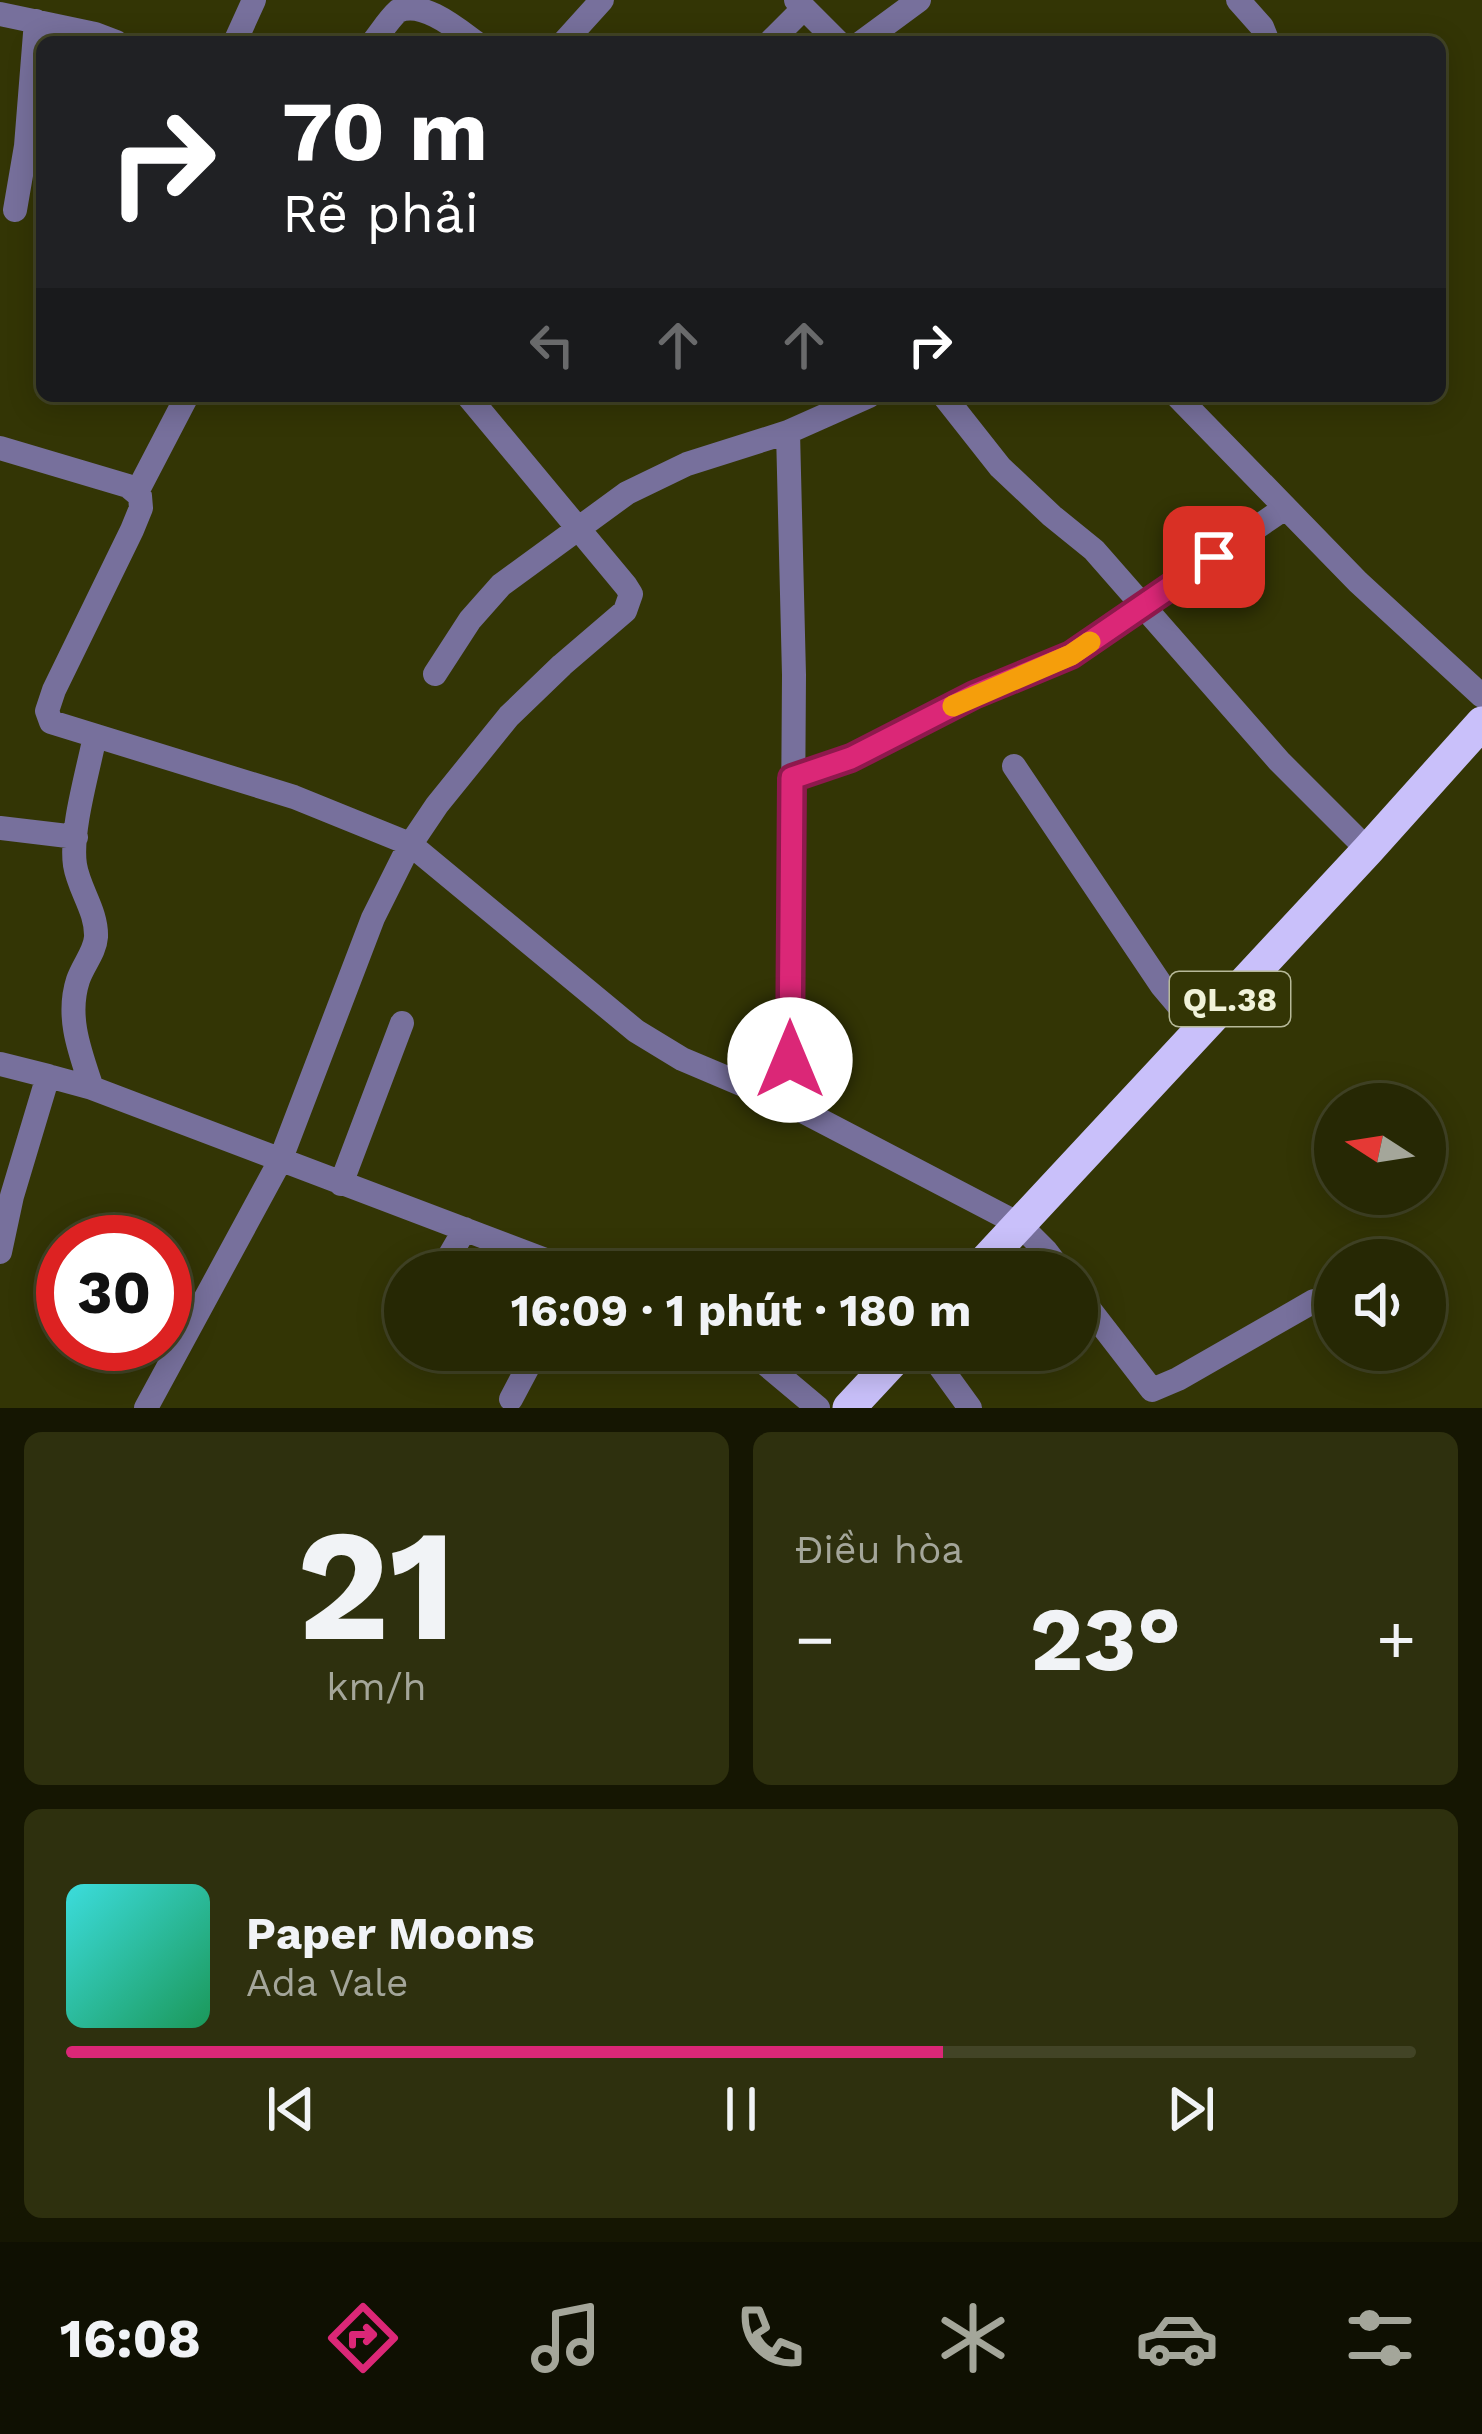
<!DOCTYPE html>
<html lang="vi">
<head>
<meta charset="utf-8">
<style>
  body { margin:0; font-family:"Work Sans",sans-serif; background:#2e300e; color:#f1f3f6; height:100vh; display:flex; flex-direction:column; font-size:45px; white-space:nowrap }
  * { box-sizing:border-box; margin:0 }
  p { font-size:39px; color:#a4a69a }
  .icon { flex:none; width:66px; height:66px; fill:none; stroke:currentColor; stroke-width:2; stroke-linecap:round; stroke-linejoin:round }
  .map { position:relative; height:1408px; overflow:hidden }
  .panel { display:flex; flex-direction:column; gap:24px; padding:24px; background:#151602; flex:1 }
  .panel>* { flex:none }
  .banner { position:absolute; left:36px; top:36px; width:1410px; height:366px; border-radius:18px; box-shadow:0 6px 30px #0003,0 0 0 3px #424426; background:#202124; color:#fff; overflow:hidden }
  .needle { width:78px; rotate:282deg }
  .controls { position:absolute; left:1314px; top:1083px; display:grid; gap:24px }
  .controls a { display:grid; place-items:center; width:132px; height:132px; border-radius:50%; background:#262804; box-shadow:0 6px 30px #0003,0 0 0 3px #424426; font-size:60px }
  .speed { position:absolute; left:36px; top:1215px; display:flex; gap:24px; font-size:60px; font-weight:700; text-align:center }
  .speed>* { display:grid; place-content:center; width:156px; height:156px; border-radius:50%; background:#262804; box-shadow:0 6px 30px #0003,0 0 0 3px #424426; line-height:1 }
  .speed .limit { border:18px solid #d22; background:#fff; color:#111 }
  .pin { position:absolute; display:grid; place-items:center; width:102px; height:102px; color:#fff; margin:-51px; border-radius:24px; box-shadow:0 6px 18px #0006 }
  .me { position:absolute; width:132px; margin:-66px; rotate:0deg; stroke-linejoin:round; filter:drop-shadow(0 0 9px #0008) }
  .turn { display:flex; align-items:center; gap:42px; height:252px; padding:0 48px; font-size:54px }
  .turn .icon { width:156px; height:156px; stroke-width:2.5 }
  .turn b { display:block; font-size:84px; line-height:102px }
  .lanes { display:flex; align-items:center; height:114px; padding:0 48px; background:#0003; justify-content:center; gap:60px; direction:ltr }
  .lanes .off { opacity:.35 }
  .big { font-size:90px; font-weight:700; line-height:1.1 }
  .panel .card { flex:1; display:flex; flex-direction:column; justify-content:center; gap:18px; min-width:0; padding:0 42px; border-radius:18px; background:#2e300e }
  .panel .dial { align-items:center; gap:0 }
  .dial b { font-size:156px; line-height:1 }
  .song { display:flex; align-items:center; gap:36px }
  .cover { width:144px; height:144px; border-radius:18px; background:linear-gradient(135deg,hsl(180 70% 55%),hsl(150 70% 35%)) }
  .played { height:12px; border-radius:6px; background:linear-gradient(90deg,#db2777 65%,#424426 65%) }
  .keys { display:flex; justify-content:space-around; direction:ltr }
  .heat { display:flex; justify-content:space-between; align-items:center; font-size:66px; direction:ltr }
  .panel .tiles { flex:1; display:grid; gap:24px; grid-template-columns:1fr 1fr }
  .card:last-child { grid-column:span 2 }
  .trip { position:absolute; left:384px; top:1251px; width:714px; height:120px; border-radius:60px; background:#262804; box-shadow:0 6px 30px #0003,0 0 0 3px #424426; font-weight:700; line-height:120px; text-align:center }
  .menu { display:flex; height:192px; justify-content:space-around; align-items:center; background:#0f1002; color:#a4a69a }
  .menu .icon { width:84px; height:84px }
  .menu .selected { color:#db2777 }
  .menu b { font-size:54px; color:#f1f3f6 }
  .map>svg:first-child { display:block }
</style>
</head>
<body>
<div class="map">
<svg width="1482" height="1408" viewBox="0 0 1482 1408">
  <rect width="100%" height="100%" fill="#333505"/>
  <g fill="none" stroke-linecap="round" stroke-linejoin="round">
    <!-- minor -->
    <path stroke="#77709c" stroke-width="24" d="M796 0 838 42
      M1238 0 1262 27 1268 42
      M0 14 95 34 116 42
      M235 42 254 0
      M373 42C381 32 389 19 398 11 422 0 456 28 475 42
      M564 42 602 0
      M770 42 804 8
      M862 42 919 0
      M15 210 26 146 36 21
      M944 396 1000 467 1052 516 1094 550 1279 761 1368 850
      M1177 396 1358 582 1482 696
      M788 432 794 675 791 1105
      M0 448 128 486 140 496 141 508 132 530 54 690 47 711 51 722 294 797 410 844 636 1031 682 1059 791 1105 1019 1224 1046 1251 1062 1272
      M137 492 187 396
      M435 674 470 620 501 585 627 493 687 464 788 432 869 396
      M1014 766 1162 986 1200 1031
      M792 778 851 758 974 695 1071 655 1285 508
      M0 828 76 837
      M0 1064 48 1076
      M92 1088C80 1052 66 1017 78 980 83 965 95 952 96 937 97 911 79 890 75 865 70 832 88 771 95 736
      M341 1184 402 1023
      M0 1252 12 1196 48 1076 92 1088 577 1272
      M440 1272 465 1229
      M1077 1293 1152 1390 1178 1379 1314 1301
      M742 1350 762 1361 818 1408
      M928 1350 970 1408
      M511 1399 537 1350
      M146 1408 280 1161 373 918 408 848 437 805 509 716 562 665 625 611 631 594 626 586 468 396"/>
    <!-- trunk -->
    <path stroke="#c9c0fa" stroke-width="33" d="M975 1272 1368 850 1482 723
      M849 1408 903 1350"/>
  </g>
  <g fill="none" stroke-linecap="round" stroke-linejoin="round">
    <defs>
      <path id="route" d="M790 1060 792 778 851 758 974 695 1071 655 1214 557"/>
    </defs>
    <!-- route casing -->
    <use href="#route" stroke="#8e194d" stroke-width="30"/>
    <!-- route -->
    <use href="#route" stroke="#db2777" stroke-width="21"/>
    <!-- slow -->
    <path stroke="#f59e0b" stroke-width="21" d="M953 706 1071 655 1090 642"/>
  </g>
  <g text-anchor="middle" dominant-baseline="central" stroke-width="12" stroke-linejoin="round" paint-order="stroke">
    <!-- shield labels -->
    <rect fill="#333505" stroke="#b7b999" stroke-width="3" x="1170" y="972" width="120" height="54" rx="9"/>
    <g font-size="33" font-weight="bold" fill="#f0f2d9">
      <text x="1230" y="999">QL.38</text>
    </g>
  </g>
</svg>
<div class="controls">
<a><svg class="needle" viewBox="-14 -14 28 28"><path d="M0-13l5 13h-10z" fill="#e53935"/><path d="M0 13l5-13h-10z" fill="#a4a69a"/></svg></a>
<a><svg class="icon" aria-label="sound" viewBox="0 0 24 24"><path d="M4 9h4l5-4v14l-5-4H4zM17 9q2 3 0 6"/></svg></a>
</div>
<div class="speed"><div class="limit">30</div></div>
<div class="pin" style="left:1214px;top:557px;background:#d93025"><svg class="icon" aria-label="arrive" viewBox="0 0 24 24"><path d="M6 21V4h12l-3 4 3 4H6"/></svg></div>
<svg class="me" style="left:790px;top:1060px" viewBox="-20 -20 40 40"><circle r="19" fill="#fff"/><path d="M0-13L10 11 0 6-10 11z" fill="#db2777"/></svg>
<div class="trip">16:09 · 1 phút · 180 m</div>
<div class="banner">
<div class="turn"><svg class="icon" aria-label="right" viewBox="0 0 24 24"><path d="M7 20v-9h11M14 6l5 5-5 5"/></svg><div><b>70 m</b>Rẽ phải</div></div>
<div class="lanes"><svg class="icon off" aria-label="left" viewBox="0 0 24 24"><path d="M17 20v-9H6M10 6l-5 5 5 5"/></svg><svg class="icon off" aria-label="ahead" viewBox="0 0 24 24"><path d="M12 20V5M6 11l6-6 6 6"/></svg><svg class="icon off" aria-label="ahead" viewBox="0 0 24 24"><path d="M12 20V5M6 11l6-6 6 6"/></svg><svg class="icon" aria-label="right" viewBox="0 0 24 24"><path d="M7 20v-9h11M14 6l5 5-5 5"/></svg></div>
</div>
</div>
<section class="panel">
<div class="tiles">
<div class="card dial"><b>21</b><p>km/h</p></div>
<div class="card"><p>Điều hòa</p>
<div class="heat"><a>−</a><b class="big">23°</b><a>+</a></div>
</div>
<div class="card">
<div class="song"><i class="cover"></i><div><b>Paper Moons</b><p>Ada Vale</p></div></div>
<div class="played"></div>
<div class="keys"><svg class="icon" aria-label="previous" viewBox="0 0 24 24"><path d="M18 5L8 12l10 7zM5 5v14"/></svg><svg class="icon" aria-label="pause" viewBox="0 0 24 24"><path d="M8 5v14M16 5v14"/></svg><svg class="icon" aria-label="next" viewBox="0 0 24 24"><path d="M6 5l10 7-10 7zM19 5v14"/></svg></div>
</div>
</div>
</section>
<nav class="menu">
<b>16:08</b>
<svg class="icon selected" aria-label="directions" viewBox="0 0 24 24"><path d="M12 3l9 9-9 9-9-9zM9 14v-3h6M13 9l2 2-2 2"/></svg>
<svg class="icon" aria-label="music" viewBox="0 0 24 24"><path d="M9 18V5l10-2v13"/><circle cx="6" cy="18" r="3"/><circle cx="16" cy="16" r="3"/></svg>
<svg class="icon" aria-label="phone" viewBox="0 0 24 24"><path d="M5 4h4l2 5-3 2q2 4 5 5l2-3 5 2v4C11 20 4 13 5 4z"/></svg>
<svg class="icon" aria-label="climate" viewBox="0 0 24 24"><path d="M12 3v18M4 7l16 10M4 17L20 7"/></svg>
<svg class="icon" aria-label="car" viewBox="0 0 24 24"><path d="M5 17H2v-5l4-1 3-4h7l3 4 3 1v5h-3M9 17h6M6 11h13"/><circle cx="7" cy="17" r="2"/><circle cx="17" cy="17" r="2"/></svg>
<svg class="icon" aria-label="filters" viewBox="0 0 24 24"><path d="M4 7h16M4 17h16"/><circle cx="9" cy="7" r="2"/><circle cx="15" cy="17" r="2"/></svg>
</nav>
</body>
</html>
